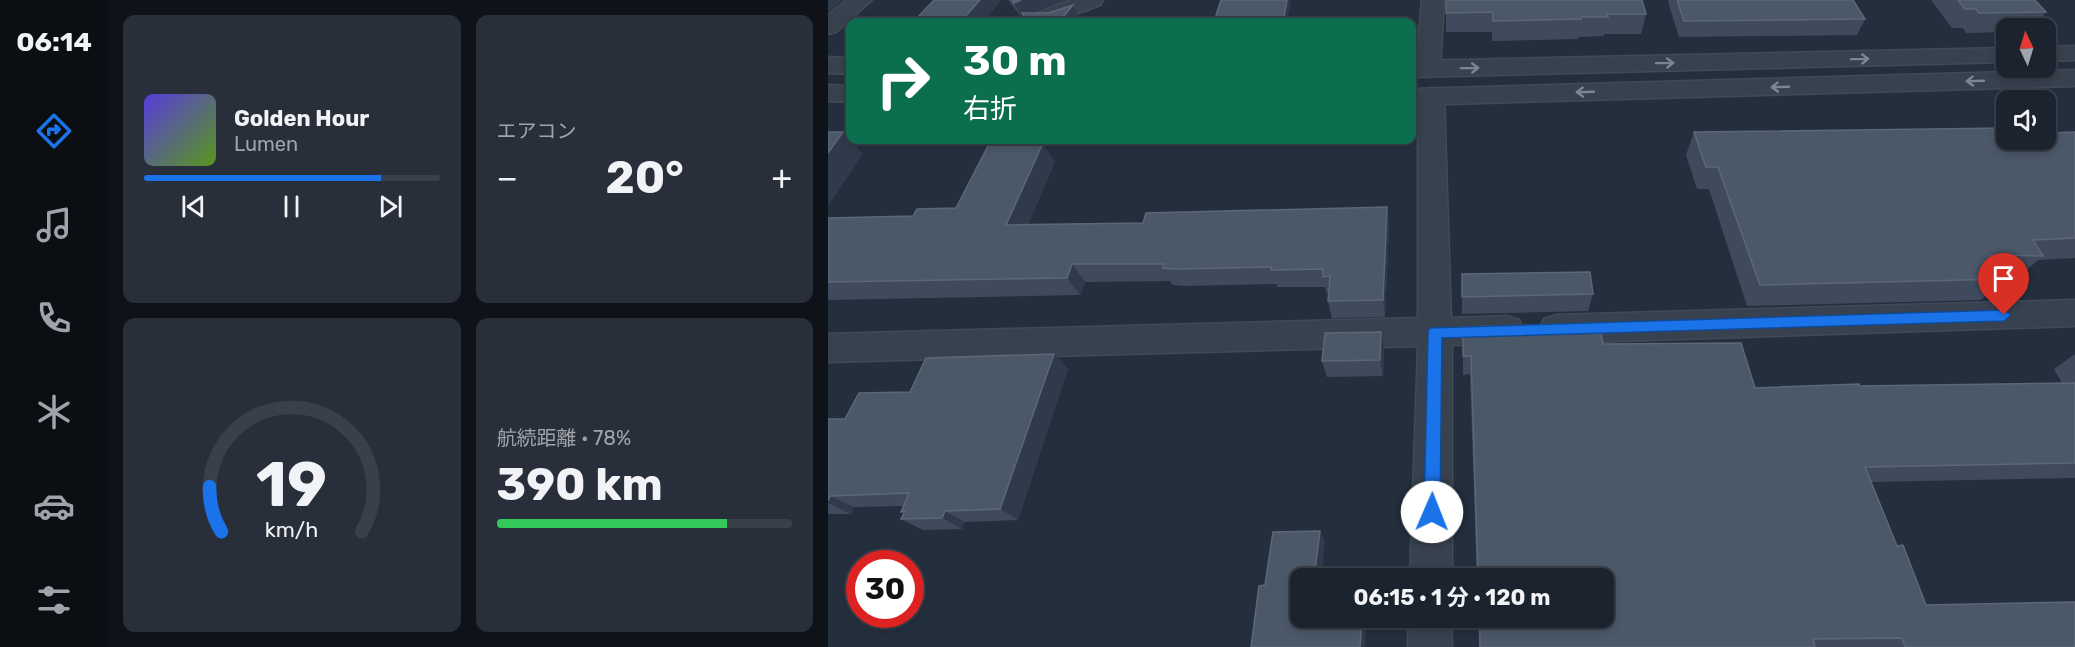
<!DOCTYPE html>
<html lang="ja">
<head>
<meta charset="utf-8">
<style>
  body { margin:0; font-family:Rubik,"Noto Sans JP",sans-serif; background:#282f3a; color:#f1f3f6; height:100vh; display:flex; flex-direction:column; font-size:22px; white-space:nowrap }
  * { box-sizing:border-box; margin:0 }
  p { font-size:20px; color:#a0a4aa }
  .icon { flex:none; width:33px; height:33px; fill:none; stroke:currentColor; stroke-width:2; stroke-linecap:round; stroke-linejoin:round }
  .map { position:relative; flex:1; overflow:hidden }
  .drawer { display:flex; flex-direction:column; gap:15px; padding:15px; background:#0f1319; width:720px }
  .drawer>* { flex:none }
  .guide { position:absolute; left:18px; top:18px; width:570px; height:126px; border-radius:12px; box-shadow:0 3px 9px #0003,0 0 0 2px #39404a; background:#0b6e4f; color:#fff; overflow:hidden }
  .needle { width:39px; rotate:356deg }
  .tools { position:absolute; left:1168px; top:18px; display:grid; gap:12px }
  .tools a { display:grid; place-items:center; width:60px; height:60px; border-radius:12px; background:#1b232e; box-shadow:0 3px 9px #0003,0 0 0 2px #39404a; font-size:30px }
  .speed { position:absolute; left:18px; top:550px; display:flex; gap:12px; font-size:30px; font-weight:700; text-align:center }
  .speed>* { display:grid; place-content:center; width:78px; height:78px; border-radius:50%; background:#1b232e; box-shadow:0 3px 9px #0003,0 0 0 2px #39404a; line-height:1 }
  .speed .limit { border:9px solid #d22; background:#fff; color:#111 }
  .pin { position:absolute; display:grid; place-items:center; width:51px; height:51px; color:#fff; margin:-62px -26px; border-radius:50% 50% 50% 0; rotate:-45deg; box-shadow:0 0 6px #0007 }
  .pin .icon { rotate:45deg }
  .me { position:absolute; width:66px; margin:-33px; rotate:1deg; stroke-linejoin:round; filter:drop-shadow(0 0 4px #0008) }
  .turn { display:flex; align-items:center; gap:21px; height:126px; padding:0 18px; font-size:27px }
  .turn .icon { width:78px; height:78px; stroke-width:2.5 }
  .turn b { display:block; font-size:42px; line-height:51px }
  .big { font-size:45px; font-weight:700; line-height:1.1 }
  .drawer .tile { flex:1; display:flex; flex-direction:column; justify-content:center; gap:9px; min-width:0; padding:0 21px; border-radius:12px; background:#282f3a }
  .drawer .dial { align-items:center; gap:0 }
  .dial svg { height:156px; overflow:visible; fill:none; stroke:#39404a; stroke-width:7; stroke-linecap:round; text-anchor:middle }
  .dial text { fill:#f1f3f6; stroke:none }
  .song { display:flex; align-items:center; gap:18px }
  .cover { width:72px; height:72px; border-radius:9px; background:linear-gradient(135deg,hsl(250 70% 55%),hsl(90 70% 35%)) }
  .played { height:6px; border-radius:3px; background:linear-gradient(90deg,#1a73e8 80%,#39404a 80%) }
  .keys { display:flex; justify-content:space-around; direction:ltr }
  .heat { display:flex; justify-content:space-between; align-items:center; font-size:33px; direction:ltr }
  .charge { height:9px; border-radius:4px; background:linear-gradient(90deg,#34c759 78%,#39404a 0) }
  .drawer .tiles { flex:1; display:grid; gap:15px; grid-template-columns:repeat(2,1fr) }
  .trip { position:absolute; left:462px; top:568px; width:324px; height:60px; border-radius:12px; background:#1b232e; box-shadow:0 3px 9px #0003,0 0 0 2px #39404a; font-weight:700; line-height:60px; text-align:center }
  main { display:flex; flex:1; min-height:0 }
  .dock { display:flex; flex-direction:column; width:108px; justify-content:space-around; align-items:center; background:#0b0e12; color:#a0a4aa }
  .dock .icon { width:42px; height:42px }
  .dock .active { color:#1a73e8 }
  .dock b { font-size:27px; color:#f1f3f6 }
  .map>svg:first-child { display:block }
</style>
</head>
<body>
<main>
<nav class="dock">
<b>06:14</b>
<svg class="icon active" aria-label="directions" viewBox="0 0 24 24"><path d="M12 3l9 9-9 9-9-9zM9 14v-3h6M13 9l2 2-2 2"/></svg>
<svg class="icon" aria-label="music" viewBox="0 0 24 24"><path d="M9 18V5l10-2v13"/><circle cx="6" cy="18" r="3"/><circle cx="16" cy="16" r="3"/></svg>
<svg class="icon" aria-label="phone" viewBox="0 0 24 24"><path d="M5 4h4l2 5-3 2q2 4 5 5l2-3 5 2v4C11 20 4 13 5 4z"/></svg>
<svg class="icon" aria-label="climate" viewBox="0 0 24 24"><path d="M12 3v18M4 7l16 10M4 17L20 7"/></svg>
<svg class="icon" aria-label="car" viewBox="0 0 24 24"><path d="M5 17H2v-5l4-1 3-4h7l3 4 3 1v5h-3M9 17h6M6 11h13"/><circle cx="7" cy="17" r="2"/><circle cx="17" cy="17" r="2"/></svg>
<svg class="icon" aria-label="filters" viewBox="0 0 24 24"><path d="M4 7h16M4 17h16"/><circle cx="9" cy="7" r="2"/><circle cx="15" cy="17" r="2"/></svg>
</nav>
<section class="drawer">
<div class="tiles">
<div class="tile">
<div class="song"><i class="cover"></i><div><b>Golden Hour</b><p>Lumen</p></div></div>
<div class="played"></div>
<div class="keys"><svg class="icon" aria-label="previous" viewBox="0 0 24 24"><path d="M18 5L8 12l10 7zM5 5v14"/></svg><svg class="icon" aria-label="pause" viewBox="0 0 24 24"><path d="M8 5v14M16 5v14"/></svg><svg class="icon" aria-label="next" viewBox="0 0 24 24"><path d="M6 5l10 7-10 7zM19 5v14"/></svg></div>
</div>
<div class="tile"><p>エアコン</p>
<div class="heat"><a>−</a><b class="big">20°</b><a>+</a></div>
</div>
<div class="tile dial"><svg viewBox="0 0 100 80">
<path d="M14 69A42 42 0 1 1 86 69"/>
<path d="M14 69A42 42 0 0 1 8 46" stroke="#1a73e8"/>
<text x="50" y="56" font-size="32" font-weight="700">19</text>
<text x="50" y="72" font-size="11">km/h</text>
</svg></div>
<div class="tile"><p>航続距離 · 78%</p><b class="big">390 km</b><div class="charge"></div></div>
</div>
</section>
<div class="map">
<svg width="1247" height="647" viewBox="0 0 1247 647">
  <rect width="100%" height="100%" fill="#242f3e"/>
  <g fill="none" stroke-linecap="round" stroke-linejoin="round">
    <defs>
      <path id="minor" d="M19 0H44L8 32 0 34V15Z
        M243 0H275L272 5 226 22H194L198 17Z
        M594 0H616L612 69 609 74 600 77 591 74 588 69Z
        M603 88 612 90 616 96 623 318 679 316 691 320 696 330 691 340 679 344 624 345V579H582L590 346 0 362V334L590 318V96L594 90Z
        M1247 300V326L728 343 716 339 711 329 716 319 728 315Z
        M581 618H623L624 647H580Z"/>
      <path id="tertiary" d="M1247 46V60L1218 61V47Z
        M1179 48V62L584 77V61Z
        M0 57 22 58V74L0 73Z
        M1247 70V86L584 105V89Z
        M0 85 22 86V102L0 101Z"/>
    </defs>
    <!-- minor casing -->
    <use href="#minor" stroke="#414a57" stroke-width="3"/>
    <!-- tertiary casing -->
    <use href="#tertiary" stroke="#414a57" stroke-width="3"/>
    <!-- minor -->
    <use href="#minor" fill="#38414e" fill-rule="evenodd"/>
    <!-- tertiary -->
    <use href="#tertiary" fill="#38414e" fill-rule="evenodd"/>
  </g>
  <!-- wall -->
  <path fill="#3f4b5c" d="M180 0H237L205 13 250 15 245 22H199L196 17 194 18Z
    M618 0 818 14 813 34H776V36L750 37V39L664 41V32H618Z
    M841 0H1025L1037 19 1029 35 851 37 840 2Z
    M1103 0H1207L1218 12 1205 28H1179V32L1138 33 1135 28H1124Z
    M88 19 155 22H90Z
    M866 132 1179 140 1247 132V258L1210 260 1191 277H1174L1176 279 1153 300 919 306 881 189H869L858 155Z
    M227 162 200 224 315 223 559 207 561 225 557 317 504 318 500 301 501 294H499L497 287H449V284L356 286 345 285 342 281 257 282 252 295 0 300V218L85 216 128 208Z
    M634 274 765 294 760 311 634 314Z
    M635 327 775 344 927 388 1234 383 1226 369 1247 354V478L1043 482 1069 546 1098 605 1247 647H651L650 618H776V579H649L642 374 635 375Z
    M556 348 555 376 499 377 494 361Z
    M226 354 240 369 190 520 137 522 134 529 95 530 73 519 76 513 73 512 76 506 26 507 23 514H0V419H17L82 392Z"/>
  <!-- shaded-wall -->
  <path fill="#2f3b4b" d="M0 0H15L0 12Z
    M152 0H174L155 22H132Z
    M193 0H237L197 17 194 13 196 17 194 18 186 3Z
    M459 0H463L459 22H455Z
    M245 5 250 15 245 22H231Z
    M15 132 35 154 0 206V153Z
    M215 143 227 162 192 243 178 225Z
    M559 207 561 225 557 317 555 300Z
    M244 264 257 282 252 295 239 278Z
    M553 332 556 348 555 376 552 360Z
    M226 354 240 369 190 520 172 509Z
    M2 496 26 507 23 514 0 503Z
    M117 511 137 522 134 529 114 518Z
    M492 531 497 541 493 579H486Z
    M534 618H538L537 647H532Z"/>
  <!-- building -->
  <path fill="#4b5868" stroke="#5c6777" stroke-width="1.5" d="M106 0H152L132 22 88 19Z
    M184 0H193L186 3Z
    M393 0H459L455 22H386Z
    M618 0H814L818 14H779L780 17H753V19L665 21V12L618 13Z
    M849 0H1025L1037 19 856 21Z
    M1130 0H1207L1218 12 1151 13 1148 9H1137Z
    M245 5 231 22H201L194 13H220Z
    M1179 128V140H1218V133L1247 132V238L1205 240 1215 256 1161 255 1176 279 932 285 890 167H878L866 132Z
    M0 132H15L0 153Z
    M215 143 178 225 315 223 318 213 559 207 555 300 500 301 502 276 495 277V269L443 270 444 267 347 269 335 268 336 264H244L239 278 0 282V218L85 216 89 209 128 208 161 144Z
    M762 272 765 294 634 297V274Z
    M771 323 775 344 913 343 927 388 1031 384 1032 386 1247 383V463L1037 467 1069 546 1075 545 1098 605 1247 602V647H1077L1074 638 985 639 987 647H652V618H776V579H650L643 356H635V327Z
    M553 332 552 360 494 361 497 333Z
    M226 354 172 509 117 511 114 518 73 519 77 511 73 512 81 493 2 496 0 501V419H17L31 393 82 392 98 358Z
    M492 531 486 579H472V618H534L532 647H423L431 586 437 585 445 532Z"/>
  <!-- one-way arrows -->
  <defs><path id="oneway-shaft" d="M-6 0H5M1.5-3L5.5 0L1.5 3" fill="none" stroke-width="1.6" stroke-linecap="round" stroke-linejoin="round" transform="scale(1.5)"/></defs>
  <g stroke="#7c8592">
    <use href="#oneway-shaft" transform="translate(1032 59) rotate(-1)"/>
    <use href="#oneway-shaft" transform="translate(837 63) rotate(-1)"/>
    <use href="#oneway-shaft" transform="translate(642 68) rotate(-1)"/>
    <use href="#oneway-shaft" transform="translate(1147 81) rotate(178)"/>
    <use href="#oneway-shaft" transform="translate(952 87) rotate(178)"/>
    <use href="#oneway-shaft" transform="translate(757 92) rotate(178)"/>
  </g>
  <!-- route -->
  <path fill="#1a73e8" stroke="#114b97" stroke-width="1.5" d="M1176 310 1183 315 1176 321 614 338 612 512 610 517 604 520 598 517 596 512 600 332 602 328Z"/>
</svg>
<div class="tools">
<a><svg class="needle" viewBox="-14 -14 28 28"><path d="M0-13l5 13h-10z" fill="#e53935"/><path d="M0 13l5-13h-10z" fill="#a0a4aa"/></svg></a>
<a><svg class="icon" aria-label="sound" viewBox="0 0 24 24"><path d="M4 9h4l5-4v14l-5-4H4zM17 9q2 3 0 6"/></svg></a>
</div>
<div class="speed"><div class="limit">30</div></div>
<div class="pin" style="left:1176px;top:315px;background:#d93025"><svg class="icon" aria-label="arrive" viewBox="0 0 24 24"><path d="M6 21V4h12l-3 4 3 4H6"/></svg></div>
<svg class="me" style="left:604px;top:512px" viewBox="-20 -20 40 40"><circle r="19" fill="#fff"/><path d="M0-13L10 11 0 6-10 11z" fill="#1a73e8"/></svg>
<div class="trip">06:15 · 1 分 · 120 m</div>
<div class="guide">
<div class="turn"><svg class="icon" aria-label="right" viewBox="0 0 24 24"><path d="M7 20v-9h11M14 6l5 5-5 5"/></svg><div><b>30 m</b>右折</div></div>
</div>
</div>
</main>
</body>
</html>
